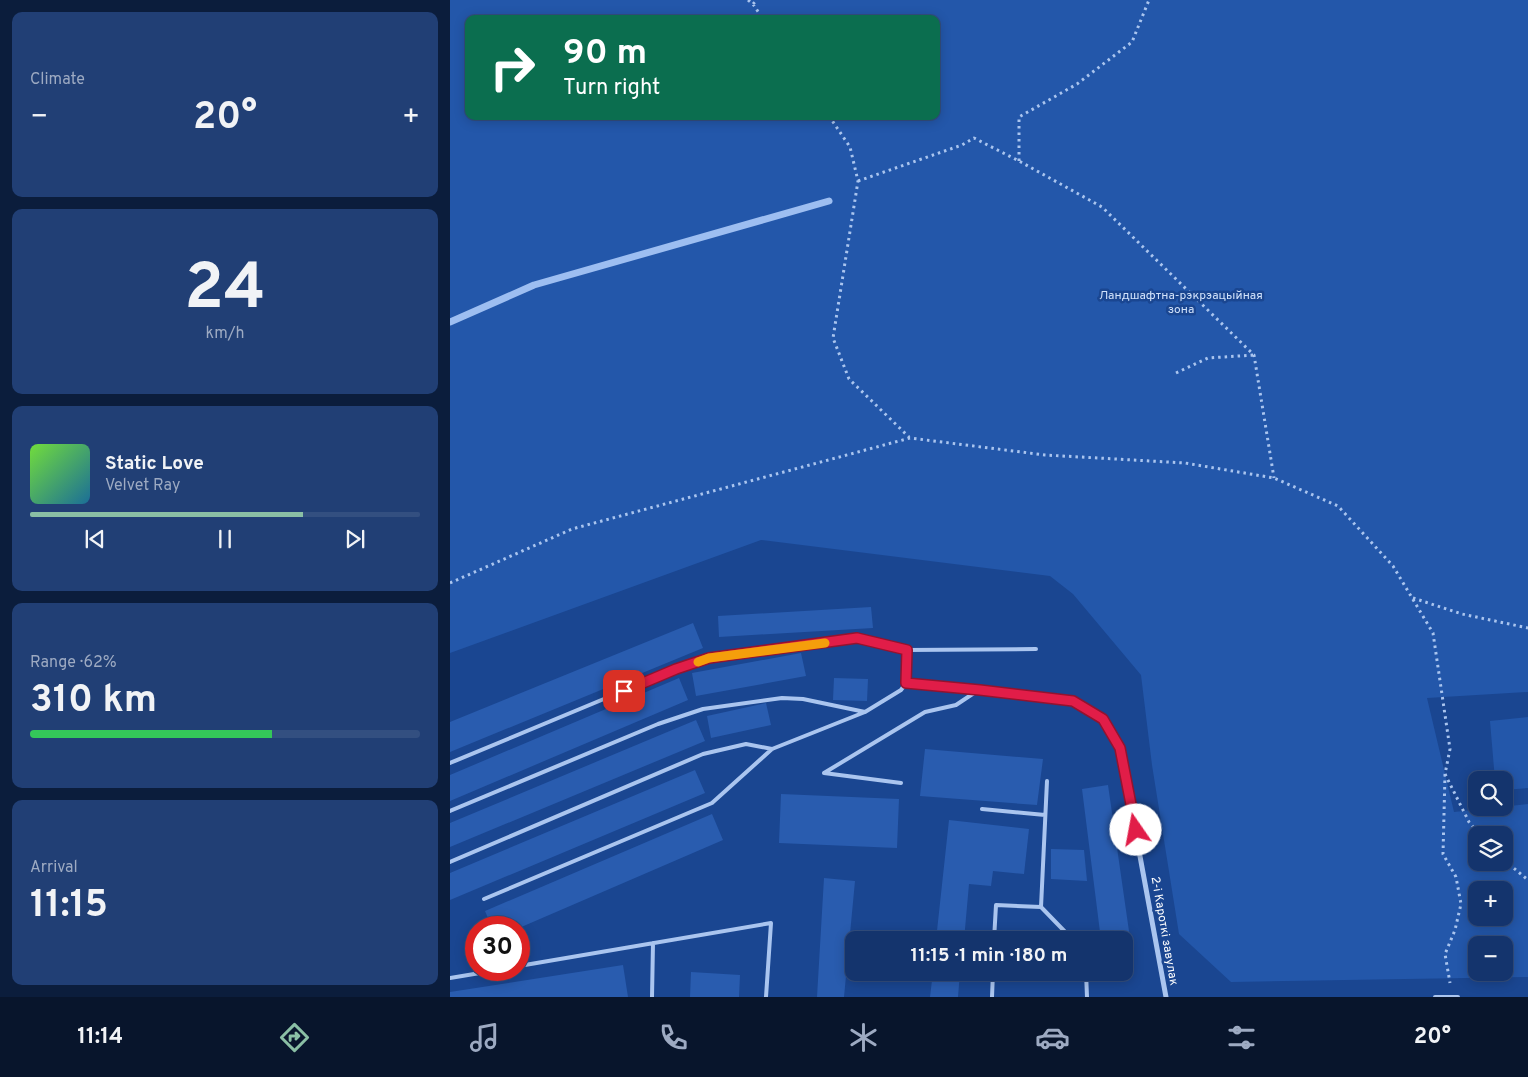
<!DOCTYPE html>
<html lang="en">
<head>
<meta charset="utf-8">
<style>
  body { margin:0; font-family:Overpass,sans-serif; background:#213f75; color:#f1f3f6; height:100vh; display:flex; flex-direction:column; font-size:19px; white-space:nowrap }
  * { box-sizing:border-box; margin:0 }
  p { font-size:16px; color:#9daac2 }
  .icon { flex:none; width:28px; height:28px; fill:none; stroke:currentColor; stroke-width:2; stroke-linecap:round; stroke-linejoin:round }
  .map { position:relative; flex:1; overflow:hidden }
  .side { display:flex; flex-direction:column; gap:12px; padding:12px; background:#0b1d3c; width:450px }
  .side>* { flex:none }
  .banner { position:absolute; left:15px; top:15px; width:475px; height:105px; border-radius:10px; box-shadow:0 2px 12px #0003,0 0 0 1px #334f80; background:#0b6e4f; color:#fff; overflow:hidden }
  .buttons { position:absolute; left:1018px; top:771px; display:grid; gap:10px }
  .buttons a { display:grid; place-items:center; width:45px; height:45px; border-radius:10px; background:#14346d; box-shadow:0 2px 12px #0003,0 0 0 1px #334f80; font-size:25px }
  .speed { position:absolute; left:15px; top:916px; display:flex; gap:10px; font-size:25px; font-weight:700; text-align:center }
  .speed>* { display:grid; place-content:center; width:65px; height:65px; border-radius:50%; background:#14346d; box-shadow:0 2px 12px #0003,0 0 0 1px #334f80; line-height:1 }
  .speed .limit { border:8px solid #d22; background:#fff; color:#111 }
  .pin { position:absolute; display:grid; place-items:center; width:42px; height:42px; color:#fff; margin:-21px; border-radius:10px; box-shadow:0 2px 8px #0006 }
  .me { position:absolute; width:55px; margin:-28px; rotate:348deg; stroke-linejoin:round; filter:drop-shadow(0 0 4px #0008) }
  .turn { display:flex; align-items:center; gap:18px; height:105px; padding:0 15px; font-size:22px }
  .turn .icon { width:65px; height:65px; stroke-width:2.5 }
  .turn b { display:block; font-size:35px; line-height:42px }
  .big { font-size:38px; font-weight:700; line-height:1.1 }
  .side .tile { flex:1; display:flex; flex-direction:column; justify-content:center; gap:8px; min-width:0; padding:0 18px; border-radius:10px; background:#213f75 }
  .side .dial { align-items:center; gap:0 }
  .dial b { font-size:65px; line-height:1 }
  .song { display:flex; align-items:center; gap:15px }
  .cover { width:60px; height:60px; border-radius:8px; background:linear-gradient(135deg,hsl(100 70% 55%),hsl(200 70% 35%)) }
  .played { height:5px; border-radius:2px; background:linear-gradient(90deg,#8abfa5 70%,#334f80 70%) }
  .keys { display:flex; justify-content:space-around; direction:ltr }
  .heat { display:flex; justify-content:space-between; align-items:center; font-size:28px; direction:ltr }
  .charge { height:8px; border-radius:4px; background:linear-gradient(90deg,#34c759 62%,#334f80 0) }
  .trip { position:absolute; left:395px; top:931px; width:288px; height:50px; border-radius:10px; background:#14346d; box-shadow:0 2px 12px #0003,0 0 0 1px #334f80; font-weight:700; line-height:50px; text-align:center }
  .dock { display:flex; height:80px; justify-content:space-around; align-items:center; background:#08152c; color:#9daac2 }
  .dock .icon { width:35px; height:35px }
  .dock .selected { color:#8abfa5 }
  .dock b { font-size:22px; color:#f1f3f6 }
  main { display:flex; flex:1; min-height:0 }
  .map>svg:first-child { display:block }
</style>
</head>
<body>
<main>
<section class="side">
<div class="tile"><p>Climate</p>
<div class="heat"><a>−</a><b class="big">20°</b><a>+</a></div>
</div>
<div class="tile dial"><b>24</b><p>km/h</p></div>
<div class="tile">
<div class="song"><i class="cover"></i><div><b>Static Love</b><p>Velvet Ray</p></div></div>
<div class="played"></div>
<div class="keys"><svg class="icon" aria-label="previous" viewBox="0 0 24 24"><path d="M18 5L8 12l10 7zM5 5v14"/></svg><svg class="icon" aria-label="pause" viewBox="0 0 24 24"><path d="M8 5v14M16 5v14"/></svg><svg class="icon" aria-label="next" viewBox="0 0 24 24"><path d="M6 5l10 7-10 7zM19 5v14"/></svg></div>
</div>
<div class="tile"><p>Range · 62%</p><b class="big">310 km</b><div class="charge"></div></div>
<div class="tile"><p>Arrival</p><b class="big">11:15</b></div>
</section>
<div class="map">
<svg width="1078" height="997" viewBox="0 0 1078 997">
  <rect width="100%" height="100%" fill="#1a4691"/>
  <!-- green -->
  <path fill="#2357aa" fill-rule="evenodd" d="M0 0H1078V692L977 698 1004 812 1078 804V977L781 982 729 934 702 765 691 675 623 594 600 576 311 540 0 653ZM19 19H486V116H19ZM1026 835H1054V862H1026ZM1026 890H1054V918H1026ZM1026 945H1054V972H1026Z
    M1078 717V788L1054 790V780H1045L1040 721Z"/>
  <g fill="none" stroke-linecap="round" stroke-linejoin="round">
    <!-- stream -->
    <path stroke="#9dbef1" stroke-width="7" d="M0 322 84 285 379 201"/>
  </g>
  <!-- building -->
  <path fill="#295caf" d="M421 607 423 628 269 637 268 616Z
    M243 623 253 648 0 752V722Z
    M351 653 356 676 246 696 242 673Z
    M229 678 238 700 0 801V775Z
    M384 678 418 679 417 701 383 700Z
    M316 703 321 725 261 738 257 716Z
    M246 720 255 741 0 847V823Z
    M475 749 593 759 587 805 470 796Z
    M245 770 255 793 0 900V873Z
    M658 785 684 966 674 968V940H651L632 789Z
    M331 794 449 799 447 848 329 843Z
    M262 814 273 840 69 928H42L35 911Z
    M499 820 579 829 574 874 543 871 541 886 519 884 514 940H486Z
    M601 849 634 850 637 881 601 879Z
    M374 878 405 881 394 997H367Z
    M173 965 178 997H0V992Z
    M241 972 290 975 289 997H240Z
    M483 972H510L508 997H480Z"/>
  <g fill="none" stroke-linecap="round" stroke-linejoin="round">
    <!-- path -->
    <path stroke="#aac5ef" stroke-width="3" stroke-dasharray="2.5 4" stroke-linecap="butt" d="M298 0 303 4 313 19
      M303 4 307 0
      M379 116 400 147 408 181 383 338 399 379 459 437
      M569 161V117L627 84 682 42 699 0
      M408 181 512 145 524 138 569 161 652 207 804 355 824 478
      M726 373 758 358 804 355
      M0 583 122 529 460 438 595 455 735 463 824 478 888 506 943 566 983 633 1000 749 995 774 993 854 1006 877 1011 904 1005 930 995 954 1000 983
      M963 598 1012 614 1078 628
      M995 774 1019 822 1030 835
      M1054 860 1078 880"/>
    <!-- service -->
    <path stroke="#aac5ef" stroke-width="4" d="M0 763 226 669 259 658 407 638 457 650 586 649
      M451 783 374 773 475 712 506 705 530 689
      M532 809 595 815
      M0 811 208 724 253 709 332 698 353 699 415 712
      M0 862 253 754 296 744 322 749
      M34 899 262 803 322 749 415 712 451 690 456 683 457 650
      M591 907 623 940
      M544 940 546 905 591 907 597 781
      M69 966 321 923 316 997
      M636 972 637 997
      M0 978 48 970
      M202 997 203 943
      M542 997 543 972
      M985 997H1008"/>
    <!-- minor -->
    <path stroke="#aac5ef" stroke-width="5" d="M456 683 530 689 623 701 653 719 670 748 716 997"/>
  </g>
  <g fill="none" stroke-linecap="round" stroke-linejoin="round">
    <defs>
      <path id="route" d="M174 691 226 669 259 658 407 638 457 650 456 683 530 690 623 701 653 719 670 748 686 830"/>
    </defs>
    <!-- route casing -->
    <use href="#route" stroke="#92132f" stroke-width="12"/>
    <!-- route -->
    <use href="#route" stroke="#e11d48" stroke-width="9"/>
    <!-- slow -->
    <path stroke="#f59e0b" stroke-width="9" d="M248 662 259 658 375 643"/>
  </g>
  <g text-anchor="middle" dominant-baseline="central" stroke-width="5" stroke-linejoin="round" paint-order="stroke">
    <!-- park labels -->
    <g font-size="12" fill="#d0e1fa" stroke="#1a4691">
      <text x="731" y="296">Ландшафтна-рэкрэацыйная<tspan x="731" dy="14">зона</tspan></text>
    </g>
    <!-- street labels -->
    <g font-size="12" fill="#fff" stroke="#1a4691">
      <text transform="translate(714 931) rotate(80)">2-і Кароткі завулак</text>
    </g>
  </g>
</svg>
<div class="buttons">
<a><svg class="icon" aria-label="search" viewBox="0 0 24 24"><circle cx="10" cy="10" r="6"/><path d="M15 15l6 6"/></svg></a>
<a><svg class="icon" aria-label="layers" viewBox="0 0 24 24"><path d="M12 4l9 5-9 5-9-5zM3 14l9 5 9-5"/></svg></a>
<a>+</a>
<a>−</a>
</div>
<div class="speed"><div class="limit">30</div></div>
<div class="pin" style="left:174px;top:691px;background:#d93025"><svg class="icon" aria-label="arrive" viewBox="0 0 24 24"><path d="M6 21V4h12l-3 4 3 4H6"/></svg></div>
<svg class="me" style="left:686px;top:830px" viewBox="-20 -20 40 40"><circle r="19" fill="#fff"/><path d="M0-13L10 11 0 6-10 11z" fill="#e11d48"/></svg>
<div class="trip">11:15 · 1 min · 180 m</div>
<div class="banner">
<div class="turn"><svg class="icon" aria-label="right" viewBox="0 0 24 24"><path d="M7 20v-9h11M14 6l5 5-5 5"/></svg><div><b>90 m</b>Turn right</div></div>
</div>
</div>
</main>
<nav class="dock">
<b>11:14</b>
<svg class="icon selected" aria-label="directions" viewBox="0 0 24 24"><path d="M12 3l9 9-9 9-9-9zM9 14v-3h6M13 9l2 2-2 2"/></svg>
<svg class="icon" aria-label="music" viewBox="0 0 24 24"><path d="M9 18V5l10-2v13"/><circle cx="6" cy="18" r="3"/><circle cx="16" cy="16" r="3"/></svg>
<svg class="icon" aria-label="phone" viewBox="0 0 24 24"><path d="M5 4h4l2 5-3 2q2 4 5 5l2-3 5 2v4C11 20 4 13 5 4z"/></svg>
<svg class="icon" aria-label="climate" viewBox="0 0 24 24"><path d="M12 3v18M4 7l16 10M4 17L20 7"/></svg>
<svg class="icon" aria-label="car" viewBox="0 0 24 24"><path d="M5 17H2v-5l4-1 3-4h7l3 4 3 1v5h-3M9 17h6M6 11h13"/><circle cx="7" cy="17" r="2"/><circle cx="17" cy="17" r="2"/></svg>
<svg class="icon" aria-label="filters" viewBox="0 0 24 24"><path d="M4 7h16M4 17h16"/><circle cx="9" cy="7" r="2"/><circle cx="15" cy="17" r="2"/></svg>
<b>20°</b>
</nav>
</body>
</html>
